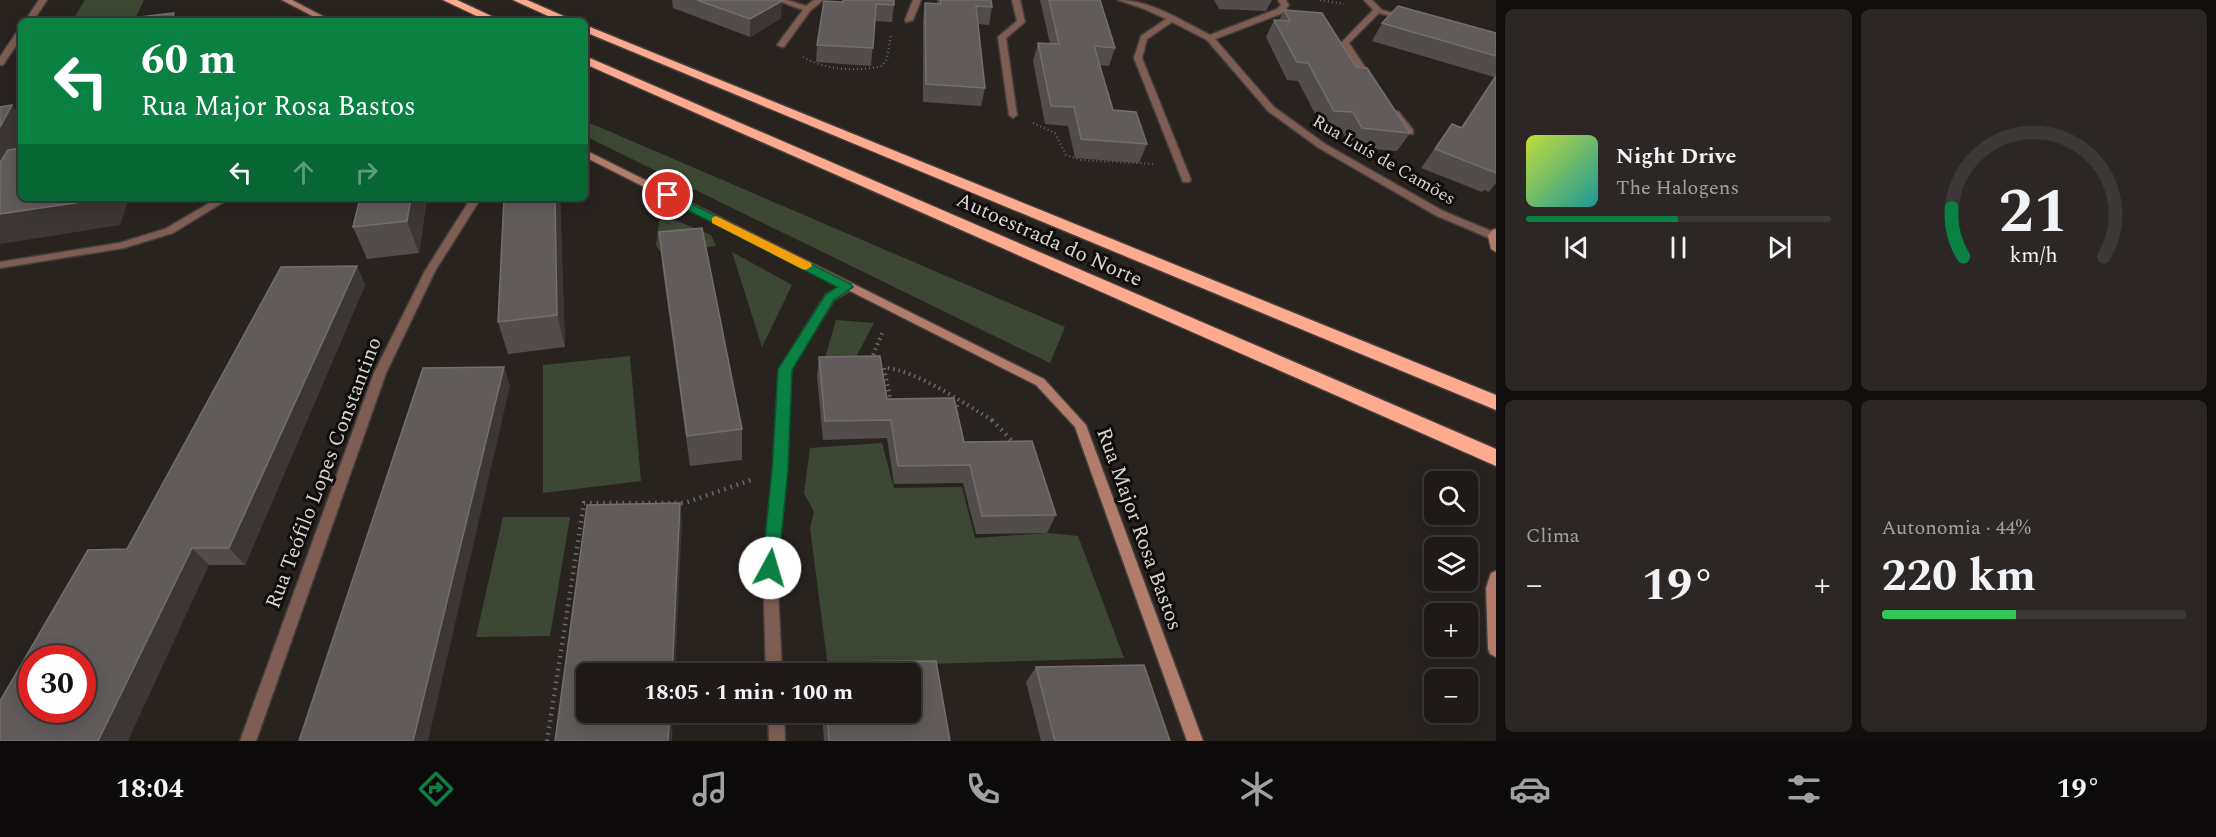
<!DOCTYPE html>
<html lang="pt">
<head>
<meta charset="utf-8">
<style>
  body { margin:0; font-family:Spectral,serif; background:#2c2725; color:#f1f3f6; height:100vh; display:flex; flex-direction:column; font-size:22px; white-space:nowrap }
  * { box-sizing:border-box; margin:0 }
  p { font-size:20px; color:#a1a1a2 }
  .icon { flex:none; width:33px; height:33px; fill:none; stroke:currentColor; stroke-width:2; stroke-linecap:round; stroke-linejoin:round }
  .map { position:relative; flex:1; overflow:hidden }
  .sheet { display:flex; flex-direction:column; gap:9px; padding:9px; background:#110e0d; width:720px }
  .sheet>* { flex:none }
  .top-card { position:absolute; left:18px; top:18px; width:570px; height:183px; border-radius:9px; box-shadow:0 3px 15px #0003,0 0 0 2px #3c3837; background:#0b8043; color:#fff; overflow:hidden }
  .fabs { position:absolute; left:1424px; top:471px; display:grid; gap:12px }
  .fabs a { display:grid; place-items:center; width:54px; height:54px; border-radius:9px; background:#1f1a18; box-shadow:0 3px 15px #0003,0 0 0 2px #3c3837; font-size:30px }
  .speed { position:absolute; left:18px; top:645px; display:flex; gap:12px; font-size:30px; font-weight:700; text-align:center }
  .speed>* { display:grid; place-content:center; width:78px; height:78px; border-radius:50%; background:#1f1a18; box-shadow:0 3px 15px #0003,0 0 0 2px #3c3837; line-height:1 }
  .speed .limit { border:9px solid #d22; background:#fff; color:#111 }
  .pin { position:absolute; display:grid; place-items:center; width:51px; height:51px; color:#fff; margin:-26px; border:3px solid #fff; border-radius:50%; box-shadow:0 2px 6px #0007 }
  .me { position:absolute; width:66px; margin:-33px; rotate:6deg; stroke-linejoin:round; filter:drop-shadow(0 0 4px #0008) }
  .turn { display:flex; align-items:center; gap:21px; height:126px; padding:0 24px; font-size:27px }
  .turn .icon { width:78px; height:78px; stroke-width:2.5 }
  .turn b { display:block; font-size:42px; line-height:51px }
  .lanes { display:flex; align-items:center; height:57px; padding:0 24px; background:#0003; justify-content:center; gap:30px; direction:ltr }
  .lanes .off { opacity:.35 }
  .big { font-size:45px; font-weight:700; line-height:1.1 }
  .sheet .tile { flex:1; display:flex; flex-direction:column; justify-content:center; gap:9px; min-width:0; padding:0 21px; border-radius:9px; background:#2c2725 }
  .sheet .dial { align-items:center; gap:0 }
  .dial svg { height:156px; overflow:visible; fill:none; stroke:#3c3837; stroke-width:7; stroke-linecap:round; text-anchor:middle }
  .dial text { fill:#f1f3f6; stroke:none }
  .song { display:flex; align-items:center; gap:18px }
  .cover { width:72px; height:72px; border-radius:9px; background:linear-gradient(135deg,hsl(70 70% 55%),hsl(180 70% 35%)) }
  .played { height:6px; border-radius:3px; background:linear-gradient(90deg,#0b8043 50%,#3c3837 50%) }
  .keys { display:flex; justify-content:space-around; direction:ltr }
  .heat { display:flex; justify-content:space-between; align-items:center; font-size:33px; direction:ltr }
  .charge { height:9px; border-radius:4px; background:linear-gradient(90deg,#34c759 44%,#3c3837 0) }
  .sheet .tiles { flex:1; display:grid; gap:9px; grid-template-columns:repeat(2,1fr) }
  .trip { position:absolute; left:576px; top:663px; width:345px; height:60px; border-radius:9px; background:#1f1a18; box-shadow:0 3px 15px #0003,0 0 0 2px #3c3837; font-weight:700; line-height:60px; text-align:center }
  .tab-bar { display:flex; height:96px; justify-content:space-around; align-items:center; background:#0c0a0a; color:#a1a1a2 }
  .tab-bar .icon { width:42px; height:42px }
  .tab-bar .current { color:#0b8043 }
  .tab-bar b { font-size:27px; color:#f1f3f6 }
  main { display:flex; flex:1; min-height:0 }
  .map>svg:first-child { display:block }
</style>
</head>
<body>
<main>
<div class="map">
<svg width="1496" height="741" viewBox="0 0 1496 741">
  <rect width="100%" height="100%" fill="#292320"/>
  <!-- green -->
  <path fill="#3d4834" d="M85 0H144L134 21H72Z
    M585 121 1065 327 1050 363 585 136Z
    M670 218 711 235 716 246 661 253 656 245 659 221Z
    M732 252 792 285 762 347Z
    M836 320 874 323 851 366 823 365Z
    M630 356 641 481 543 493V365Z
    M882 443 894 488 962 487 975 538 1047 533 1078 536 1124 658 828 667 810 528 814 512 804 493 810 448Z
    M503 517H570L550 636 476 637Z"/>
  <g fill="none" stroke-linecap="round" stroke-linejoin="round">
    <defs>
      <path id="lane" d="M1364 0H1372L1382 10 1375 12Z"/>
      <path id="street" d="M39 0H47L33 21H25Z
        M776 0H787L806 6 814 0H823L810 11 784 47H781L777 45 803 10Z
        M913 0H921L913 20 906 22 905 20Z
        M1012 0H1020L1025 22 1006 38 1017 115 1013 118 1009 115 998 37 1017 21Z
        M1118 0C1151 0 1182 21 1210 35L1277 9 1281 5 1278 0H1286L1289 5 1283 13 1215 39 1274 107 1325 144 1443 211 1496 233V238H1489L1435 215 1319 148 1268 111 1207 40 1172 22 1147 39 1142 58 1191 180 1189 182H1183L1134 58 1141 36 1166 19 1142 8Z
        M1375 8 1410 18 1406 20 1379 13 1349 43 1373 79 1369 81H1366L1341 43Z
        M18 30H21V38L3 65H0V57Z
        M1396 111 1399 112 1413 130V134H1407L1393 116 1392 114Z
        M218 198H230L173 233 124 248 0 268V262L119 243 165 229Z
        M471 198H481L435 271 386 373 256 741H240L374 373 425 271Z
        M847 283 851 284 852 287 851 290 834 300 791 369 787 470 777 568 782 674H766L763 568 773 470 779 369 826 294Z
        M768 712H784L785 741H769Z"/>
      <path id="secondary" d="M282 0H292L332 21H322Z
        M585 150 1044 379 1086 425 1203 741H1187L1075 427 1036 385 585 157Z
        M1496 229V252L1491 249 1488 236 1492 230Z
        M1496 571V657L1490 654 1488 649 1486 588 1491 573Z"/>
      <path id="highway" d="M443 0H457L502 21H487Z
        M513 0H527L575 21H559Z
        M585 25 1496 395V410L585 32Z
        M585 56 1496 449V466L585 64Z"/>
    </defs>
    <!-- lane casing -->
    <use href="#lane" stroke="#453f3d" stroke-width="3"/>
    <!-- street casing -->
    <use href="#street" stroke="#453f3d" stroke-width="3"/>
    <!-- secondary casing -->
    <use href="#secondary" stroke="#453f3d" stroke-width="3"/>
    <!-- highway casing -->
    <use href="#highway" stroke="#453f3d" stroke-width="3"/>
    <!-- path-far2 -->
    <path stroke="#6e6966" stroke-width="2" stroke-dasharray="1 3" stroke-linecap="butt" d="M1320 0 1344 4
      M803 57C824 70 858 72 882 66L887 59 891 34
      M1033 123 1055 133 1066 155 1080 160 1153 164"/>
    <!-- path-far1 -->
    <path stroke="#6e6966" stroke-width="4" stroke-dasharray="1.5 4" stroke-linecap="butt" d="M871 360 883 331
      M891 402 884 368C913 368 968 406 994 421
      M956 412 958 401"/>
    <!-- path -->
    <path stroke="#6e6966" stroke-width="4.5" stroke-dasharray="1.5 5" stroke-linecap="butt" d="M992 420 1014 443
      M547 741 584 503H685L751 480"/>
    <!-- lane -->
    <use href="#lane" fill="#7f5d52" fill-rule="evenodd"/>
    <!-- street -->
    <use href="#street" fill="#7f5d52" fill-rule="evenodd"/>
    <!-- secondary -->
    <use href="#secondary" fill="#b27c6a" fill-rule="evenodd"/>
    <!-- highway -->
    <use href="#highway" fill="#feaa8e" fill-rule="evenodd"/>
  </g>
  <!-- wall -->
  <path fill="#534c4c" d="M672 0H779L781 18 750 37 673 8Z
    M937 0H991L992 7 989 25 978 24 985 88 981 106 923 102V20L925 3 937 4Z
    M1040 0H1100L1115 48 1109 66 1099 65 1113 110 1147 144 1139 163 1075 158 1068 126 1045 124 1033 61 1038 43 1050 44Z
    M1214 0H1272L1266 11 1219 9Z
    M824 1 894 5 892 22 875 21 871 66 816 62 817 45Z
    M1284 10 1356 67 1410 133 1397 151 1350 147 1342 131 1323 129 1298 81 1287 80 1266 37 1274 20H1279Z
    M1382 23 1496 33V183L1489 192 1484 190 1482 192 1421 168 1452 124 1461 127 1494 77 1372 41Z
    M427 198 419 253 367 259 353 227Z
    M560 198 565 347 508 354 498 322Z
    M659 232 742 429V460L690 466 662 264Z
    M357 266 365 285 245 565H209L127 549Z
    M819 357 887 399 964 442 1056 515 1047 533 976 534 963 483 894 484 887 438 823 440 817 376Z
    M936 661 950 741H824L822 712H910V674H821L823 662Z
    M1036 667 1170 741H1041L1026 682Z"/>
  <!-- shaded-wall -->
  <path fill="#3c3634" d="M782 1 781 18 750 37V19Z
    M174 13 178 21H171Z
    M12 105 21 117V177L0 184V127Z
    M101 198H129L120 225 1 244 0 243V214Z
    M411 198H427L419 253 407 221Z
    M555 198H560L565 347 557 315Z
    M357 266 365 285 245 565 229 548Z
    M504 367 510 386 428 741H413Z
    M680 503 682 521 675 674H672Z
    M192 548 209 565 128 741H98Z
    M670 712H673L672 741H668Z"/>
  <!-- building -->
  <path fill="#615b5b" stroke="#746e6e" stroke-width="1.5" fill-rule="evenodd" d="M697 0H779L782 1 750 19Z
    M843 0H894V5L876 4 873 48 817 45 824 1 843 2Z
    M940 0H991L992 7 976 6 985 88 926 84 925 3 941 4Z
    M1049 0H1100L1115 48 1094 46 1113 110 1136 112 1147 144 1081 139 1074 107 1051 106 1038 43 1059 44Z
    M1398 6 1496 33V56L1382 23Z
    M1284 10 1322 13 1356 67 1367 68 1410 133 1362 128 1353 112 1334 111 1308 63 1297 62 1274 20 1290 21Z
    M174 13 171 21H106Z
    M1496 76V173L1435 149 1452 124 1462 128Z
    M12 105 0 127V107Z
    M21 148V198H101V199L0 214V163L8 150Z
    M360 198H411L407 221 353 227Z
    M504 198H555L557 315 498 322Z
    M702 228 742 429 687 436 659 232Z
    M357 266 229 548H192L98 741H0V701L88 550 127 549 281 267ZM32 658H82V710H32Z
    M880 356 887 399 954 398 964 442 1032 441 1056 515 982 516 970 465 898 466 891 420 825 421 819 357Z
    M504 367 413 741H299L423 368Z
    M680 503 672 674H586V712H670L668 741H555L587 505Z
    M936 661 950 741H829L827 712H910V674H824L823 662Z
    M1144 665 1170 741H1055L1036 667Z"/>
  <!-- route -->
  <path fill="#0b8043" stroke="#07532c" stroke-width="1.5" d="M668 192 851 284 853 287 834 300 792 370 788 470 778 568 776 573 770 576 764 573 762 568 772 470 778 369 826 294 837 287 664 198 662 195Z"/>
  <!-- slow -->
  <path fill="#f59e0b" d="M716 216 811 263 812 266 806 270 802 269 712 223V218Z"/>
  <g text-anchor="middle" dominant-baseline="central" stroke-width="6" stroke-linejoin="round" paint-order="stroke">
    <!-- far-street labels -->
    <g font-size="18" fill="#d8d5d3" stroke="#100d0c">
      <text transform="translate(1384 160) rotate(30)">Rua Luís de Camões</text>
    </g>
    <!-- street labels -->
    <g font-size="21" fill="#d8d5d3" stroke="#100d0c">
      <text transform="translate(1049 240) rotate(24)">Autoestrada do Norte</text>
      <text transform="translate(324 473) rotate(-69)">Rua Teófilo Lopes Constantino</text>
      <text transform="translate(1139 529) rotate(70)">Rua Major Rosa Bastos</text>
    </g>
  </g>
</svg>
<div class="fabs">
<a><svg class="icon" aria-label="search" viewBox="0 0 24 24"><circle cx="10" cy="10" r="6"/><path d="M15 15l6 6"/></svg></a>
<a><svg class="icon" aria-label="layers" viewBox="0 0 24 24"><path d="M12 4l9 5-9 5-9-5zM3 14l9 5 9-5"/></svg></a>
<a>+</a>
<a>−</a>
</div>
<div class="speed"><div class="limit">30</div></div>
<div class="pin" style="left:668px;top:195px;background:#d93025"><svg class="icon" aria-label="arrive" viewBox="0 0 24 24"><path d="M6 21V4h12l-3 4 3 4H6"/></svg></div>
<svg class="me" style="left:770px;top:568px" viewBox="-20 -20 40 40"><circle r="19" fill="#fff"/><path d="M0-13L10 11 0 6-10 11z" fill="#0b8043"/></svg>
<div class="trip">18:05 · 1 min · 100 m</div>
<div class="top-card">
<div class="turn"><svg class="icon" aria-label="left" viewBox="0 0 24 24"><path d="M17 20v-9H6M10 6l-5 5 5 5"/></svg><div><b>60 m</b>Rua Major Rosa Bastos</div></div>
<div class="lanes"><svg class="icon" aria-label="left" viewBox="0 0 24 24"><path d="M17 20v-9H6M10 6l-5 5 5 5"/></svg><svg class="icon off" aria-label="ahead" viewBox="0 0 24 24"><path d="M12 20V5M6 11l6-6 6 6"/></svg><svg class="icon off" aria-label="right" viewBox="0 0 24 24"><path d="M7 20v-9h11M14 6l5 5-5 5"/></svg></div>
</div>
</div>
<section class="sheet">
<div class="tiles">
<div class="tile">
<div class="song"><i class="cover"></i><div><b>Night Drive</b><p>The Halogens</p></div></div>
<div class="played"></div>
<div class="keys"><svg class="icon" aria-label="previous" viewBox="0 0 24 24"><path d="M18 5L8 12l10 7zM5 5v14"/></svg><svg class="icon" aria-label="pause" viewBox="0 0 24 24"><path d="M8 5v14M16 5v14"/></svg><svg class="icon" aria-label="next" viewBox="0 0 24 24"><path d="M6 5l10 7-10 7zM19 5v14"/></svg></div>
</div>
<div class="tile dial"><svg viewBox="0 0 100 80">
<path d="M14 69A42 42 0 1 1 86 69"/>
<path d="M14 69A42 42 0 0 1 8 44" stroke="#0b8043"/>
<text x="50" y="56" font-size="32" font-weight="700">21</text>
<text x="50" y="72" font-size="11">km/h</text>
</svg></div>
<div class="tile"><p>Clima</p>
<div class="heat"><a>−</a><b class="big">19°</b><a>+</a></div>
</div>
<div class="tile"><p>Autonomia · 44%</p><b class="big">220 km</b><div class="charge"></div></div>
</div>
</section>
</main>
<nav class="tab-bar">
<b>18:04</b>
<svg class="icon current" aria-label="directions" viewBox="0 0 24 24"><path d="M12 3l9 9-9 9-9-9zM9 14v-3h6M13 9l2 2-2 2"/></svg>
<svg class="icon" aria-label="music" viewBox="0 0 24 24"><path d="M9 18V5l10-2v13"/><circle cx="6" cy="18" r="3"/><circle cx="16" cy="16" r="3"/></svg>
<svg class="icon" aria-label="phone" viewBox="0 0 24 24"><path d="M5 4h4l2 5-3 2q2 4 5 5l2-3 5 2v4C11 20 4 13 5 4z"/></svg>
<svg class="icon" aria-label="climate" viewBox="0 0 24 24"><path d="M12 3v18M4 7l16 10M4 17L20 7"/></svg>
<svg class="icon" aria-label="car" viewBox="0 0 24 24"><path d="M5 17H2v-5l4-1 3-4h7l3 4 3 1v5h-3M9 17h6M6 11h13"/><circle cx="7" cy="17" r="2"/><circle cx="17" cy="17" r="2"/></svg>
<svg class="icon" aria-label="filters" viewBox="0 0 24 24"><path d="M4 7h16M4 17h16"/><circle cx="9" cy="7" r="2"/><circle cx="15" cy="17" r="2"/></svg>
<b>19°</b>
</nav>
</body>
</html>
